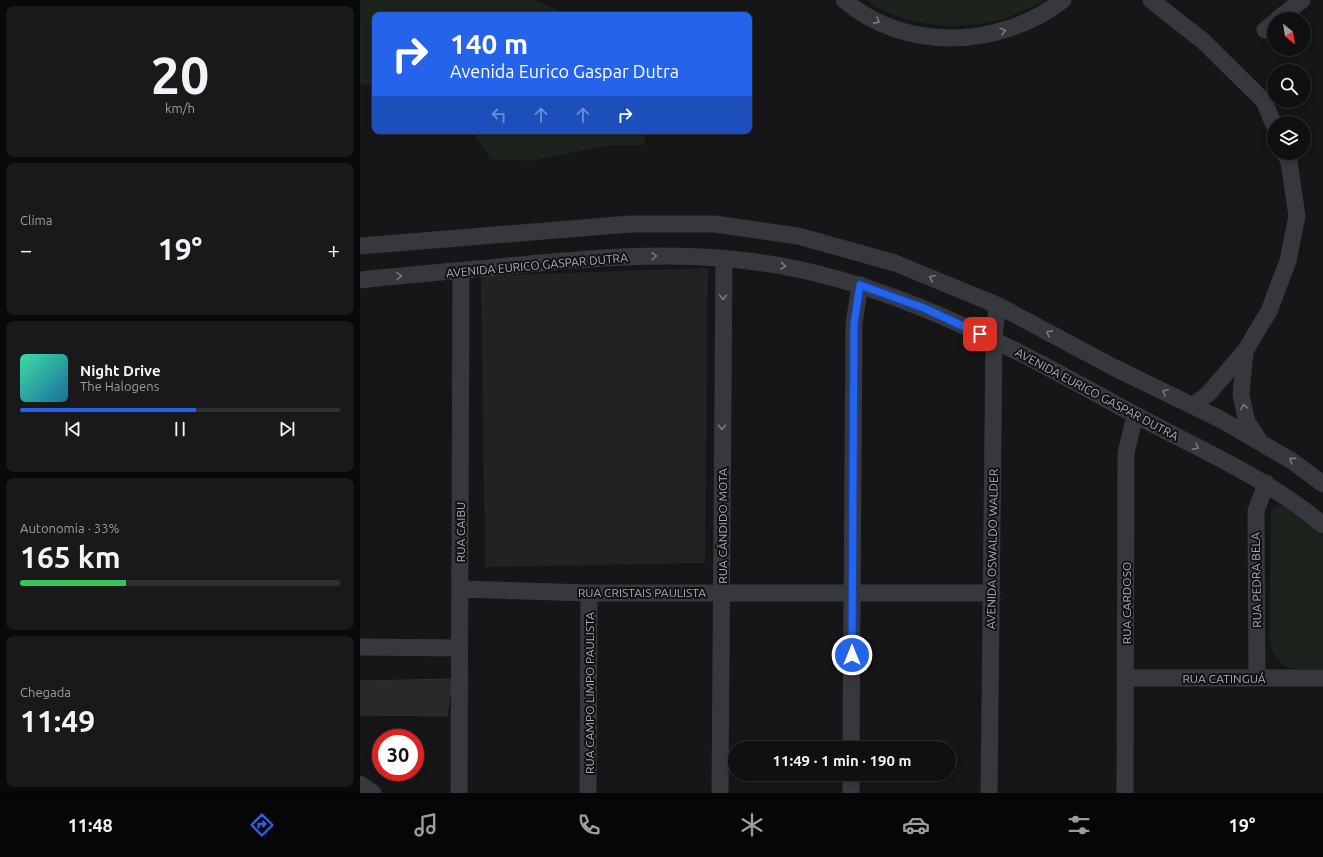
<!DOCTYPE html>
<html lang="pt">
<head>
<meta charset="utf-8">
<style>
  body { margin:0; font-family:Ubuntu,sans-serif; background:#19191b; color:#f1f3f6; height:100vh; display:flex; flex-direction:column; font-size:15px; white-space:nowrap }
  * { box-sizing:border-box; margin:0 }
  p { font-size:13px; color:#9c9d9f }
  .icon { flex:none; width:22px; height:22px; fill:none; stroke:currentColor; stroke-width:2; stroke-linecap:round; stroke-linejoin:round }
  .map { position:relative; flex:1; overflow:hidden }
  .details { display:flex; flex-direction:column; gap:6px; padding:6px; background:#09090a; width:360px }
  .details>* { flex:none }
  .hud { position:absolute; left:12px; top:12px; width:380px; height:122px; border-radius:8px; box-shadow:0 2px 6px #0003,0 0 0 1px #303032; background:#2563eb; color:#fff; overflow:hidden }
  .needle { width:26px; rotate:150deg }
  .controls { position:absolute; left:907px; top:12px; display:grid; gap:8px }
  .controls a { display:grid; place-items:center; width:44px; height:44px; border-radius:50%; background:#101012; box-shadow:0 2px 6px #0003,0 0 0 1px #303032; font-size:20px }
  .speed { position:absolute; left:12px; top:729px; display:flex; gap:8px; font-size:20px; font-weight:700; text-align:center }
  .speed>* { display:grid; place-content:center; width:52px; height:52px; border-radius:50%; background:#101012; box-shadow:0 2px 6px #0003,0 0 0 1px #303032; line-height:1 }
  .speed .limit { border:6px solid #d22; background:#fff; color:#111 }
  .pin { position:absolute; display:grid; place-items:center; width:34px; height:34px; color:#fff; margin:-17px; border-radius:8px; box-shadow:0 2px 6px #0006 }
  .me { position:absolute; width:44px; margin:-22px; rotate:0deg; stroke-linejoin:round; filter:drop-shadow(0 0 3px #0008) }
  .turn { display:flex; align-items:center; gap:14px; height:84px; padding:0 12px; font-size:18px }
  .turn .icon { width:52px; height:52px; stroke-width:2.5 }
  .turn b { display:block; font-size:28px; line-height:34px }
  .lanes { display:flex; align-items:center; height:38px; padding:0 12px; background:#0003; justify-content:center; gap:20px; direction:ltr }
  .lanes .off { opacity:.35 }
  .big { font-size:30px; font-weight:600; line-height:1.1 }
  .details .tile { flex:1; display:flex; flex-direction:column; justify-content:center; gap:6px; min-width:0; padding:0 14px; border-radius:8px; background:#19191b }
  .details .dial { align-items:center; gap:0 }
  .dial b { font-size:52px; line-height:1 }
  .song { display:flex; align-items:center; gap:12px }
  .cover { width:48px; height:48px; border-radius:6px; background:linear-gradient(135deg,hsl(160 70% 55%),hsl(200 70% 35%)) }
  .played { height:4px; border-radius:2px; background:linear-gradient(90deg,#2563eb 55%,#303032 55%) }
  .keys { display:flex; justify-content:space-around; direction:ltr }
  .heat { display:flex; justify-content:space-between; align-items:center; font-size:22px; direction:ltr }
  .charge { height:6px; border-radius:3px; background:linear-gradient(90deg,#34c759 33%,#303032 0) }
  .trip { position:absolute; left:368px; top:741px; width:228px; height:40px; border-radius:20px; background:#101012; box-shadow:0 2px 6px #0003,0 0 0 1px #303032; font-weight:600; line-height:40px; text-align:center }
  .tab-bar { display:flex; height:64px; justify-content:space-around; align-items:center; background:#060607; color:#9c9d9f }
  .tab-bar .icon { width:28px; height:28px }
  .tab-bar .on { color:#2563eb }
  .tab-bar b { font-size:18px; color:#f1f3f6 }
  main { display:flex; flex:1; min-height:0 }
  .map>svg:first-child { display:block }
</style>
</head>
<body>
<main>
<section class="details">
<div class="tile dial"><b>20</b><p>km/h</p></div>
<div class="tile"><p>Clima</p>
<div class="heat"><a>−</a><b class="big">19°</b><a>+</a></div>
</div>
<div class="tile">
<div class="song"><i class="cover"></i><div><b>Night Drive</b><p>The Halogens</p></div></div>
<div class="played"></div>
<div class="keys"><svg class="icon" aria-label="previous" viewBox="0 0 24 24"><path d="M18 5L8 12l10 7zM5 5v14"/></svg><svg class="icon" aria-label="pause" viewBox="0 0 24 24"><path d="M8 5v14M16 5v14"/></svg><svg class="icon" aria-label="next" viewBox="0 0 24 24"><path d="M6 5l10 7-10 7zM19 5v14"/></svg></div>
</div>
<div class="tile"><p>Autonomia · 33%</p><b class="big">165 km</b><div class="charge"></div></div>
<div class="tile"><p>Chegada</p><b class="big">11:49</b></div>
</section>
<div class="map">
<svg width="963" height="793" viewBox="0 0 963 793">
  <rect width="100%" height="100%" fill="#161618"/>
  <!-- built -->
  <path fill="#222225" d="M348 268 345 563 125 567 121 276Z"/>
  <!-- green -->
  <path fill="#1c231d" d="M0 0H175L207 15H15V87L0 84Z
    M506 0H683C678 5 668 8 661 12 615 33 547 30 506 0Z
    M111 131H286L284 145H251L170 161 131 159Z
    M920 505 924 506 949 524 963 536V669C935 669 920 674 910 643L911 510 913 508Z"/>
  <!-- building -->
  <path fill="#29292c" stroke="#303034" d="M92 679 87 716 0 715V681Z"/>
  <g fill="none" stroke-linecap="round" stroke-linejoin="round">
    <!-- minor -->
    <path stroke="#37383d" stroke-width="17" d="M484 0C546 53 641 48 703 0
      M791 0 843 41 904 101 914 125
      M918 19 942 0
      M905 30 914 23
      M0 246 271 224H355L438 236 535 263 637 305 755 368 860 419 932 461 963 484
      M0 280C46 275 93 271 139 267 236 257 335 248 432 268 552 292 661 352 768 411 834 447 905 476 963 525
      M885 351 881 395 887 422 899 440
      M833 406 849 393 885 351 909 311 928 261 937 216 929 162 925 153
      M100 589 229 593H632
      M0 647 99 648
      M766 678H963
      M897 678 896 511 906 483
      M491 748 494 324 500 285
      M0 784 13 793
      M99 793 101 271
      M228 793 229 593
      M360 793 364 258
      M491 793V774
      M629 793 634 340 637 305
      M765 793 766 453 775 415"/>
  </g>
  <!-- one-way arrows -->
  <defs><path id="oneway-chevron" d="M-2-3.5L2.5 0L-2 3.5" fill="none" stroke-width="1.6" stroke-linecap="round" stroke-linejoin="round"/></defs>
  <g stroke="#757881">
    <use href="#oneway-chevron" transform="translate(517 21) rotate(29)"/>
    <use href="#oneway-chevron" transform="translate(643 31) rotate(-16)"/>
    <use href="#oneway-chevron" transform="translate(294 256) rotate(-2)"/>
    <use href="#oneway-chevron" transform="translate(423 266) rotate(8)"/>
    <use href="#oneway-chevron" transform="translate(39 276) rotate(-5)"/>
    <use href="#oneway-chevron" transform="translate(572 278) rotate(-158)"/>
    <use href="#oneway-chevron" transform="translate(363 297) rotate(90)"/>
    <use href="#oneway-chevron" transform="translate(689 333) rotate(-152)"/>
    <use href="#oneway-chevron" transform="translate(805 392) rotate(-154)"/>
    <use href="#oneway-chevron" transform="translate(884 407) rotate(-102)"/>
    <use href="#oneway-chevron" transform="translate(362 427) rotate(90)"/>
    <use href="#oneway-chevron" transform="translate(836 447) rotate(28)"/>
    <use href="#oneway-chevron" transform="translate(932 460) rotate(-147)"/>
  </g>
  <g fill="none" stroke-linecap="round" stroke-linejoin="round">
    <defs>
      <path id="route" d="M492 655 494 324 500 285 564 308 620 334"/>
    </defs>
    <!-- route casing -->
    <use href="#route" stroke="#184099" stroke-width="10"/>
    <!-- route -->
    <use href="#route" stroke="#2563eb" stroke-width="7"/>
  </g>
  <g text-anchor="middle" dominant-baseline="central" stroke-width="4" stroke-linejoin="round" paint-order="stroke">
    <!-- street labels -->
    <g font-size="12" fill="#a8adb8" stroke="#111113">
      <text transform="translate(177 265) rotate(-5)">AVENIDA EURICO GASPAR DUTRA</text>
      <text transform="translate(737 394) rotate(28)">AVENIDA EURICO GASPAR DUTRA</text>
      <text transform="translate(362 526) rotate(-90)">RUA CÂNDIDO MOTA</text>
      <text transform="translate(100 532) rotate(-90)">RUA CAIBU</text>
      <text transform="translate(632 549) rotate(-89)">AVENIDA OSWALDO WALDER</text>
      <text transform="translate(896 580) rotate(-91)">RUA PEDRA BELA</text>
      <text x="282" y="592">RUA CRISTAIS PAULISTA</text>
      <text transform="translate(766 603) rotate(-90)">RUA CARDOSO</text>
      <text x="864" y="678">RUA CATINGUÁ</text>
      <text transform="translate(229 693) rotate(-90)">RUA CAMPO LIMPO PAULISTA</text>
    </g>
  </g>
</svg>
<div class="controls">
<a><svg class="needle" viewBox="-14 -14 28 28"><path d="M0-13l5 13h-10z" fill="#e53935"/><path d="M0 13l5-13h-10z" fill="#9c9d9f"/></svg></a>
<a><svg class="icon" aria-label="search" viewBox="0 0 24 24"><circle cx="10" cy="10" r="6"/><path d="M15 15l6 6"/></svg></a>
<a><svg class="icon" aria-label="layers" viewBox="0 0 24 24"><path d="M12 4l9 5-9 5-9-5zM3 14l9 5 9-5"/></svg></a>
</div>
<div class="speed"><div class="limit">30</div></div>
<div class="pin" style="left:620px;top:334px;background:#d93025"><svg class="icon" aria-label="arrive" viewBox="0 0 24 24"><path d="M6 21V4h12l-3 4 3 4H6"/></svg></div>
<svg class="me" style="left:492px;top:655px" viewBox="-20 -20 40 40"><circle r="17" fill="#2563eb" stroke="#fff" stroke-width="3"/><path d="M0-11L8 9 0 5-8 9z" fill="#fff"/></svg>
<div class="trip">11:49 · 1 min · 190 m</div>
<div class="hud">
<div class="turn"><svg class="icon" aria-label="right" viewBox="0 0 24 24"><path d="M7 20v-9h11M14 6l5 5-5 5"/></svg><div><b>140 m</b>Avenida Eurico Gaspar Dutra</div></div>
<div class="lanes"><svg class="icon off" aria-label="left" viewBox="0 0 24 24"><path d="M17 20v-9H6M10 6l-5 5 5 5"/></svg><svg class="icon off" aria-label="ahead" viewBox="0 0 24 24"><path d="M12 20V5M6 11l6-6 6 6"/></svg><svg class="icon off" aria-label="ahead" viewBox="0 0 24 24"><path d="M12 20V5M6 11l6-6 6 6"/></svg><svg class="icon" aria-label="right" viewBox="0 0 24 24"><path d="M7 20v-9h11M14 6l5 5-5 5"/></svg></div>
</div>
</div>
</main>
<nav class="tab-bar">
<b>11:48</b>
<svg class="icon on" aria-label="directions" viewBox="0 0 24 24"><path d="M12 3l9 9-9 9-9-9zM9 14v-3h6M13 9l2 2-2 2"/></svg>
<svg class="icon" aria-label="music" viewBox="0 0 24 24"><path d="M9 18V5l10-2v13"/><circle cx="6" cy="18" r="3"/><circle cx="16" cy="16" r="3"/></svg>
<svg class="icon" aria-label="phone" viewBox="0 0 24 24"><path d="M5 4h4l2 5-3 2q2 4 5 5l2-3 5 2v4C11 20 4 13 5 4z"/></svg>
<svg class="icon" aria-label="climate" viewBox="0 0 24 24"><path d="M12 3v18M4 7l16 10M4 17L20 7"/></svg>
<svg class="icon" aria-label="car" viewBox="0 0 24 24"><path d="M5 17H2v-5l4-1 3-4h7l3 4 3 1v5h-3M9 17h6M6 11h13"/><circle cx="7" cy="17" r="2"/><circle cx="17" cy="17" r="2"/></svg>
<svg class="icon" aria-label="filters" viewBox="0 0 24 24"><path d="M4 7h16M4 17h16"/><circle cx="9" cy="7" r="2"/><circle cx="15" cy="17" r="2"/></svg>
<b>19°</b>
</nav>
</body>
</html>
